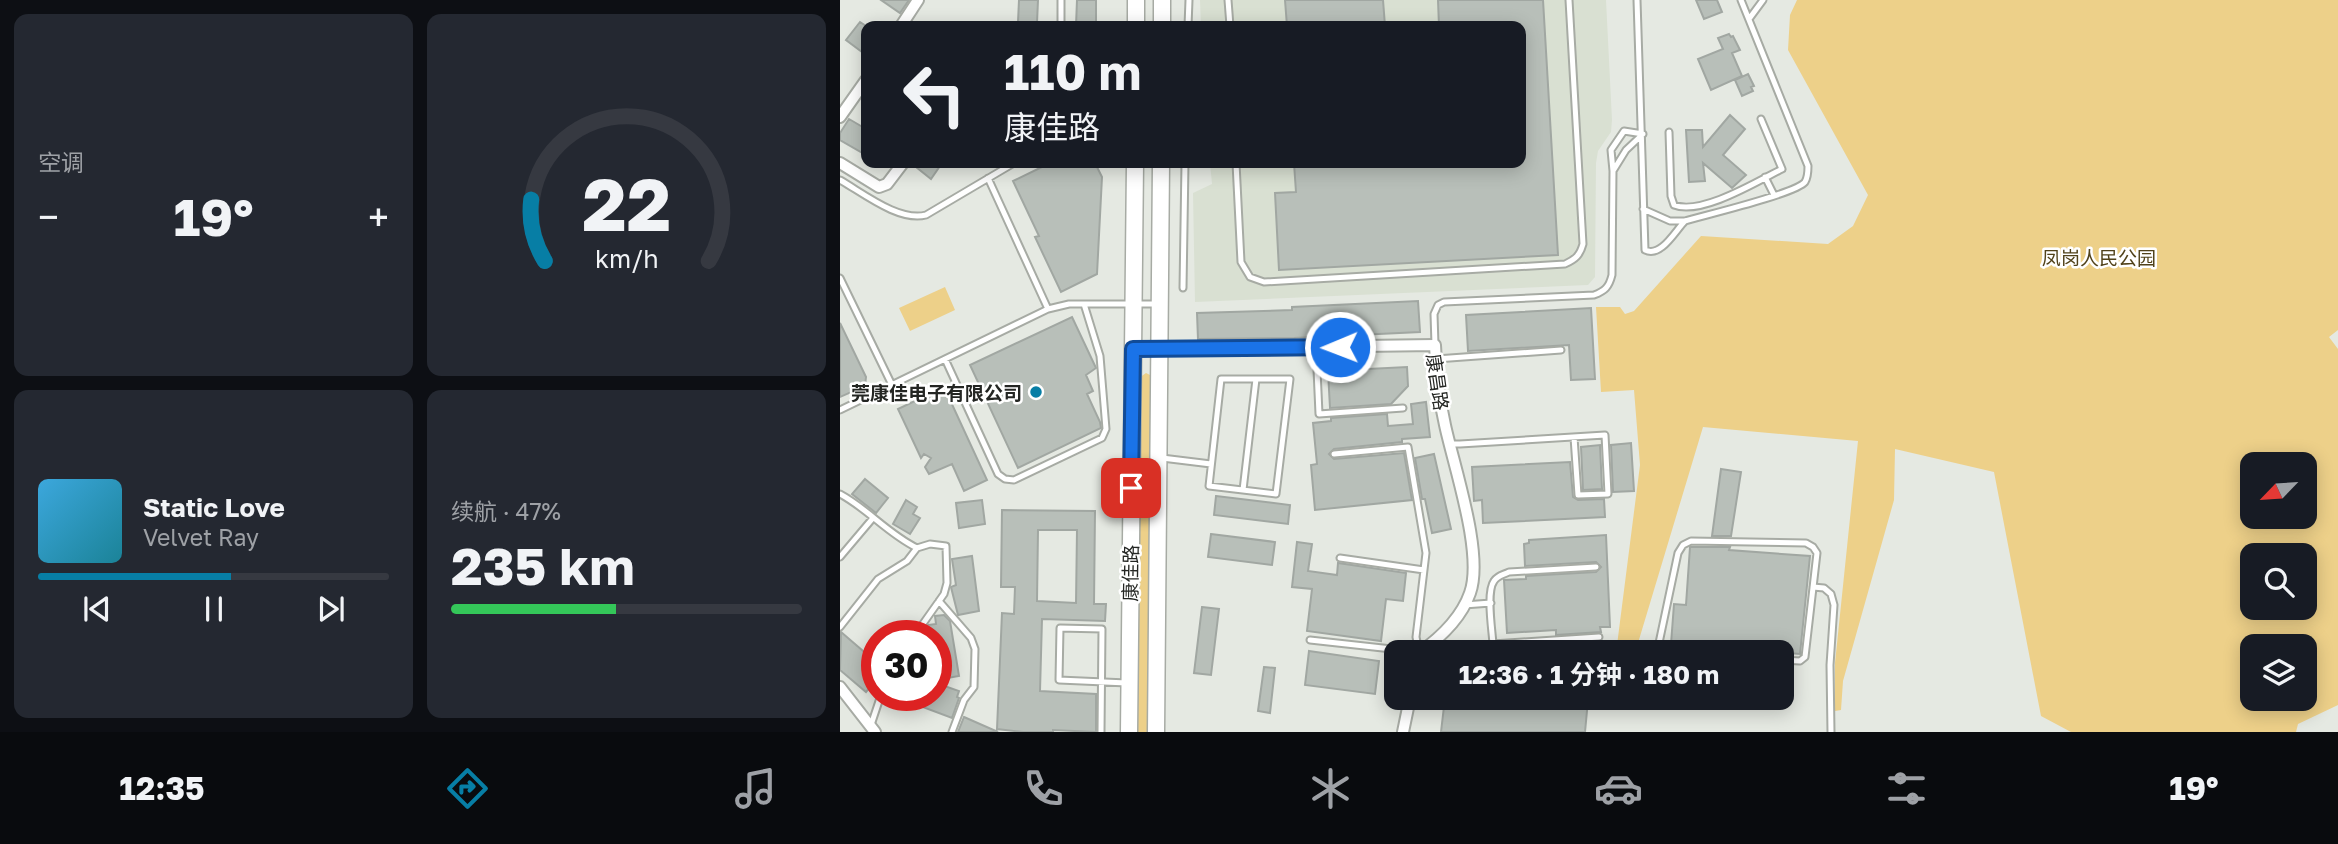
<!DOCTYPE html>
<html lang="zh">
<head>
<meta charset="utf-8">
<style>
  body { margin:0; font-family:"Golos Text","Noto Sans SC",sans-serif; background:#242831; color:#f1f3f6; height:100vh; display:flex; flex-direction:column; font-size:26px; white-space:nowrap }
  * { box-sizing:border-box; margin:0 }
  p { font-size:23px; color:#9ea1a6 }
  .icon { flex:none; width:38px; height:38px; fill:none; stroke:currentColor; stroke-width:2; stroke-linecap:round; stroke-linejoin:round }
  .map { position:relative; flex:1; overflow:hidden }
  .sheet { display:flex; flex-direction:column; gap:14px; padding:14px; background:#0d0f14; width:840px }
  .sheet>* { flex:none }
  .banner { position:absolute; left:21px; top:21px; width:665px; height:147px; border-radius:14px; box-shadow:0 4px 18px #0003; background:#171b24; color:#f1f3f6; overflow:hidden }
  .needle { width:46px; rotate:245deg }
  .controls { position:absolute; left:1400px; top:452px; display:grid; gap:14px }
  .controls a { display:grid; place-items:center; width:77px; height:77px; border-radius:14px; background:#171b24; box-shadow:0 4px 18px #0003; font-size:35px }
  .speed { position:absolute; left:21px; top:620px; display:flex; gap:14px; font-size:35px; font-weight:700; text-align:center }
  .speed>* { display:grid; place-content:center; width:91px; height:91px; border-radius:50%; background:#171b24; box-shadow:0 4px 18px #0003; line-height:1 }
  .speed .limit { border:10px solid #d22; background:#fff; color:#111 }
  .pin { position:absolute; display:grid; place-items:center; width:60px; height:60px; color:#fff; margin:-30px; border-radius:14px; box-shadow:0 4px 10px #0006 }
  .me { position:absolute; width:77px; margin:-38px; rotate:269deg; stroke-linejoin:round; filter:drop-shadow(0 0 5px #0008) }
  .turn { display:flex; align-items:center; gap:24px; height:147px; padding:0 28px; font-size:32px }
  .turn .icon { width:91px; height:91px; stroke-width:2.5 }
  .turn b { display:block; font-size:49px; line-height:60px }
  .big { font-size:52px; font-weight:700; line-height:1.1 }
  .sheet .tile { flex:1; display:flex; flex-direction:column; justify-content:center; gap:10px; min-width:0; padding:0 24px; border-radius:14px; background:#242831 }
  .sheet .dial { align-items:center; gap:0 }
  .dial svg { height:182px; overflow:visible; fill:none; stroke:#363941; stroke-width:7; stroke-linecap:round; text-anchor:middle }
  .dial text { fill:#f1f3f6; stroke:none }
  .song { display:flex; align-items:center; gap:21px }
  .cover { width:84px; height:84px; border-radius:10px; background:linear-gradient(135deg,hsl(200 70% 55%),hsl(190 70% 35%)) }
  .played { height:7px; border-radius:4px; background:linear-gradient(90deg,#077ea5 55%,#363941 55%) }
  .keys { display:flex; justify-content:space-around; direction:ltr }
  .heat { display:flex; justify-content:space-between; align-items:center; font-size:38px; direction:ltr }
  .charge { height:10px; border-radius:5px; background:linear-gradient(90deg,#34c759 47%,#363941 0) }
  .sheet .tiles { flex:1; display:grid; gap:14px; grid-template-columns:repeat(2,1fr) }
  .trip { position:absolute; left:544px; top:640px; width:410px; height:70px; border-radius:14px; background:#171b24; box-shadow:0 4px 18px #0003; font-weight:700; line-height:70px; text-align:center }
  .tabs { display:flex; height:112px; justify-content:space-around; align-items:center; background:#090b0e; color:#9ea1a6 }
  .tabs .icon { width:49px; height:49px }
  .tabs .selected { color:#077ea5 }
  .tabs b { font-size:32px; color:#f1f3f6 }
  main { display:flex; flex:1; min-height:0 }
  .map>svg:first-child { display:block }
</style>
</head>
<body>
<main>
<section class="sheet">
<div class="tiles">
<div class="tile"><p>空调</p>
<div class="heat"><a>−</a><b class="big">19°</b><a>+</a></div>
</div>
<div class="tile dial"><svg viewBox="0 0 100 80">
<path d="M14 69A42 42 0 1 1 86 69"/>
<path d="M14 69A42 42 0 0 1 8 42" stroke="#077ea5"/>
<text x="50" y="56" font-size="32" font-weight="700">22</text>
<text x="50" y="72" font-size="11">km/h</text>
</svg></div>
<div class="tile">
<div class="song"><i class="cover"></i><div><b>Static Love</b><p>Velvet Ray</p></div></div>
<div class="played"></div>
<div class="keys"><svg class="icon" aria-label="previous" viewBox="0 0 24 24"><path d="M18 5L8 12l10 7zM5 5v14"/></svg><svg class="icon" aria-label="pause" viewBox="0 0 24 24"><path d="M8 5v14M16 5v14"/></svg><svg class="icon" aria-label="next" viewBox="0 0 24 24"><path d="M6 5l10 7-10 7zM19 5v14"/></svg></div>
</div>
<div class="tile"><p>续航 · 47%</p><b class="big">235 km</b><div class="charge"></div></div>
</div>
</section>
<div class="map">
<svg width="1498" height="732" viewBox="0 0 1498 732">
  <rect width="100%" height="100%" fill="#e5e9e2"/>
  <!-- built -->
  <path fill="#d9e0d2" d="M360 0H766L772 120 771 132 758 151 756 163 755 277 748 285 355 302 353 193 372 184 370 163H681V26H361Z"/>
  <!-- green -->
  <path fill="#edd089" fill-rule="evenodd" d="M957 0H1498V330L1489 337 1498 349V705L1458 724 1456 732H1231L1201 716 1154 472 1055 449 1054 500 1003 681 1001 710 995 711V663L1018 441 863 427 795 653H776L800 465 794 390 761 392 756 307H780L785 314 794 311 861 236 988 244 1013 226 1028 195 948 50 950 15ZM1412 464H1465V516H1412ZM1412 555H1465V607H1412ZM1412 646H1465V698H1412Z
    M105 287 115 310 70 331 59 308Z
    M306 373 310 375 312 380 309 732H295L299 378Z"/>
  <!-- building -->
  <path fill="#b8bfb9" stroke="#a1a7a2" stroke-width="2" fill-rule="evenodd" d="M41 0H69L60 13Z
    M179 0H198L197 23 178 22Z
    M237 0H256V26H236Z
    M445 0H543L545 26H447Z
    M598 0H703L718 255 439 270 435 193 456 192 454 163H681V26H599Z
    M856 0H877L882 12 864 19Z
    M20 22 26 26V55L6 40Z
    M889 34 891 37 893 36 900 50 892 53 902 76 871 90 858 59 883 49 878 38Z
    M908 74 914 86 911 87 913 91 902 96 895 80Z
    M890 115 905 129 883 155 906 175 892 188 863 163 865 181 849 182 846 130H862L863 147Z
    M9 119 26 129V155L0 140V133Z
    M71 163H102L91 179Z
    M200 163H255L262 177 257 274 221 292 195 237 199 236 173 181 202 167Z
    M578 301 580 332 454 338 358 339 357 313 452 310V307Z
    M751 308 755 379 731 380 729 345 628 351 626 315Z
    M232 317 256 368 246 375 253 391 247 394 260 422 261 428 178 468 130 365Z
    M0 323 26 377 25 386 0 397Z
    M567 367 568 386 551 404 490 408 488 371Z
    M104 387 147 480 124 491 112 464 89 474 85 467 91 458 84 454 81 458 58 409Z
    M586 402 590 437 562 439V442L494 449 489 454 494 459 564 453 572 500 475 510 471 465 477 464 473 423 491 421V418L547 414 548 426 573 424 571 404Z
    M791 443 794 491 773 492 771 445Z
    M760 445 762 489 743 490 741 447Z
    M594 454 611 529 592 533 585 499H582L575 458Z
    M730 462 733 497 738 500 764 499 765 517 643 523 642 500 634 501 632 467Z
    M881 469 901 472 891 536H872Z
    M25 479 48 498 36 513 12 494Z
    M376 496 450 505 448 524 374 515Z
    M66 500 77 507 73 514 80 518 70 534 53 524Z
    M142 500 145 524 119 528 116 503Z
    M162 510 255 511 254 604H266L265 621 202 619 200 691 256 694V732L213 730V732H183L157 729 162 613 174 614 175 587H161ZM198 530H237L236 603 197 601Z
    M371 534 435 542 432 565 368 557Z
    M766 535 770 627H760L761 632 716 635V630L667 633 664 580 686 579V576L756 572 761 567 756 562 685 566 684 544 689 543V540Z
    M457 542 472 544 468 571 497 575 498 563 566 573 563 601 546 599 541 641 467 631 472 589 452 587Z
    M850 547H890L889 550 970 556 960 654 831 644 834 604 846 605Z
    M132 556 139 611 118 615 111 587 116 585 112 559Z
    M362 607 379 609 371 675 354 673Z
    M104 615 110 621 119 676 96 680V635H90L88 625 96 624 95 616Z
    M1 632 37 663V679L26 692 0 670Z
    M761 642 762 653H717V645Z
    M469 651 539 661 535 694 465 685Z
    M424 667 435 668 430 713 418 711Z
    M96 683 119 691 117 697 119 698 112 718 80 706 81 704 70 695H96Z
    M605 698 748 700 745 732H601Z
    M124 717 158 732H118Z"/>
  <g fill="none" stroke-linecap="round" stroke-linejoin="round">
    <defs>
      <path id="lane" d="M388 0 390 26
        M797 0 805 250C821 258 835 231 845 221
        M909 19 923 0
        M221 26V0
        M348 26 349 0
        M784 131 803 134 786 150 773 171 771 150Z
        M829 132 831 196 834 205C861 216 918 181 942 169L921 119
        M396 163 401 262 410 277 424 282 725 264C736 259 740 255 743 244L729 0
        M925 177 934 195
        M148 178 208 309
        M0 180C23 193 59 222 86 215L174 163
        M803 209 830 221H845C865 215 955 194 965 182 968 177 968 171 968 166L901 0
        M0 278 52 385
        M343 288 345 163
        M595 345 594 314 598 305 604 302 754 295C765 291 769 287 772 275L773 171
        M476 347 479 414 563 408
        M105 359 158 474 165 479 174 480 262 438 266 429 260 356 244 304
        M596 359 721 350
        M381 379H450L436 494 369 486Z
        M0 410 208 309 229 304H316
        M609 444H620L765 435 768 494 738 495 734 437
        M322 458 371 464
        M403 490 416 379
        M0 494C28 509 48 534 77 548L90 544 106 546 107 583 104 594 75 635
        M0 557 33 518
        M500 558 584 570
        M756 567 669 572C663 575 658 575 654 581 646 592 652 629 653 644L759 637
        M973 587 984 588 991 594 994 605 990 665 991 732
        M99 601 131 638 135 649 134 687 124 700 112 732
        M624 605 651 603
        M0 627 38 579 67 561 77 548
        M470 640 579 652 576 637 586 553 568 447 494 454
        M835 653 822 649 819 643 838 553 843 545 851 541 966 543 973 547 977 553 965 657 960 661 942 660
        M31 725 41 695
        M261 732 262 629 220 628 219 680 287 683"/>
      <path id="street" d="M61 26 78 0
        M0 117 26 80
        M0 163 39 187 47 184 63 163
        M293 349 595 345C596 372 599 399 605 425 614 467 644 554 630 593 621 619 600 638 579 653
        M0 687 35 732
        M563 732 570 698"/>
      <path id="secondary" d="M296 26V0
        M322 26V0
        M289 732 295 163
        M316 732 321 163"/>
    </defs>
    <!-- lane casing -->
    <use href="#lane" stroke="#a7aba4" stroke-width="9"/>
    <!-- street casing -->
    <use href="#street" stroke="#a7aba4" stroke-width="14"/>
    <!-- secondary casing -->
    <use href="#secondary" stroke="#a7aba4" stroke-width="19"/>
    <!-- lane -->
    <use href="#lane" stroke="#fff" stroke-width="5"/>
    <!-- street -->
    <use href="#street" stroke="#fff" stroke-width="10"/>
    <!-- secondary -->
    <use href="#secondary" stroke="#fff" stroke-width="16"/>
  </g>
  <g fill="none" stroke-linecap="round" stroke-linejoin="round">
    <defs>
      <path id="route" d="M291 488 293 349 500 347"/>
    </defs>
    <!-- route casing -->
    <use href="#route" stroke="#114b97" stroke-width="18"/>
    <!-- route -->
    <use href="#route" stroke="#1a73e8" stroke-width="12"/>
  </g>
  <!-- markers -->
  <circle fill="#077ea5" stroke="#fff" stroke-width="2.5" cx="196" cy="392" r="7"/>
  <g text-anchor="middle" dominant-baseline="central" stroke-width="5" stroke-linejoin="round" paint-order="stroke">
    <!-- park labels -->
    <g font-size="19" fill="#51421a" stroke="#fff">
      <text x="1259" y="257">凤岗人民公园</text>
    </g>
    <!-- street labels -->
    <g font-size="19" fill="#242623" stroke="#fff">
      <text transform="translate(598 382) rotate(82)">康昌路</text>
      <text transform="translate(290 573) rotate(-89)">康佳路</text>
    </g>
    <!-- poi labels -->
    <g font-size="19" font-weight="bold" fill="#242623" stroke="#fff" text-anchor="end">
      <text x="182" y="392">莞康佳电子有限公司</text>
    </g>
  </g>
</svg>
<div class="controls">
<a><svg class="needle" viewBox="-14 -14 28 28"><path d="M0-13l5 13h-10z" fill="#e53935"/><path d="M0 13l5-13h-10z" fill="#9ea1a6"/></svg></a>
<a><svg class="icon" aria-label="search" viewBox="0 0 24 24"><circle cx="10" cy="10" r="6"/><path d="M15 15l6 6"/></svg></a>
<a><svg class="icon" aria-label="layers" viewBox="0 0 24 24"><path d="M12 4l9 5-9 5-9-5zM3 14l9 5 9-5"/></svg></a>
</div>
<div class="speed"><div class="limit">30</div></div>
<div class="pin" style="left:291px;top:488px;background:#d93025"><svg class="icon" aria-label="arrive" viewBox="0 0 24 24"><path d="M6 21V4h12l-3 4 3 4H6"/></svg></div>
<svg class="me" style="left:500px;top:347px" viewBox="-20 -20 40 40"><circle r="17" fill="#1a73e8" stroke="#fff" stroke-width="3"/><path d="M0-11L8 9 0 5-8 9z" fill="#fff"/></svg>
<div class="trip">12:36 · 1 分钟 · 180 m</div>
<div class="banner">
<div class="turn"><svg class="icon" aria-label="left" viewBox="0 0 24 24"><path d="M17 20v-9H6M10 6l-5 5 5 5"/></svg><div><b>110 m</b>康佳路</div></div>
</div>
</div>
</main>
<nav class="tabs">
<b>12:35</b>
<svg class="icon selected" aria-label="directions" viewBox="0 0 24 24"><path d="M12 3l9 9-9 9-9-9zM9 14v-3h6M13 9l2 2-2 2"/></svg>
<svg class="icon" aria-label="music" viewBox="0 0 24 24"><path d="M9 18V5l10-2v13"/><circle cx="6" cy="18" r="3"/><circle cx="16" cy="16" r="3"/></svg>
<svg class="icon" aria-label="phone" viewBox="0 0 24 24"><path d="M5 4h4l2 5-3 2q2 4 5 5l2-3 5 2v4C11 20 4 13 5 4z"/></svg>
<svg class="icon" aria-label="climate" viewBox="0 0 24 24"><path d="M12 3v18M4 7l16 10M4 17L20 7"/></svg>
<svg class="icon" aria-label="car" viewBox="0 0 24 24"><path d="M5 17H2v-5l4-1 3-4h7l3 4 3 1v5h-3M9 17h6M6 11h13"/><circle cx="7" cy="17" r="2"/><circle cx="17" cy="17" r="2"/></svg>
<svg class="icon" aria-label="filters" viewBox="0 0 24 24"><path d="M4 7h16M4 17h16"/><circle cx="9" cy="7" r="2"/><circle cx="15" cy="17" r="2"/></svg>
<b>19°</b>
</nav>
</body>
</html>
